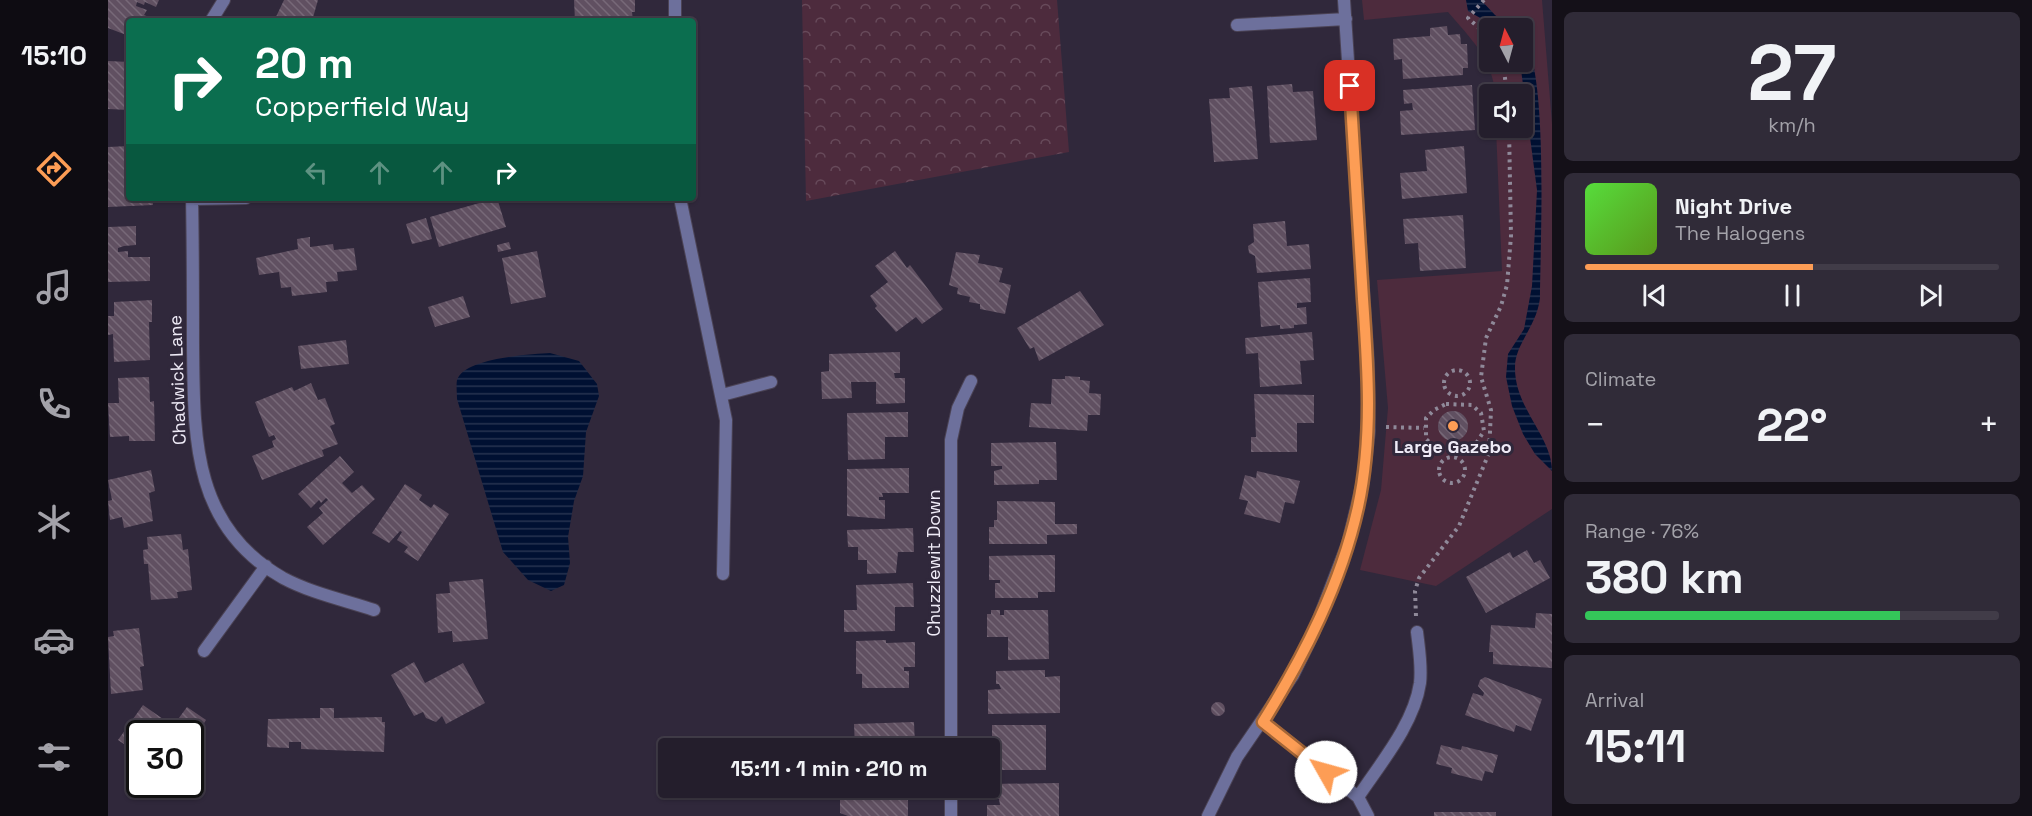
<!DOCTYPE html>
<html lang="en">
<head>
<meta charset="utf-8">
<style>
  body { margin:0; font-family:"Space Grotesk",sans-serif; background:#302b38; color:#f1f3f6; height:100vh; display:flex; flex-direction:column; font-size:22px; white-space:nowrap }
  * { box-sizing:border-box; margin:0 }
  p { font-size:20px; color:#a3a2a9 }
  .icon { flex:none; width:33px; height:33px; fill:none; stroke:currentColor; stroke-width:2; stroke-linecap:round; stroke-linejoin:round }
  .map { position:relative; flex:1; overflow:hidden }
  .sheet { display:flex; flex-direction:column; gap:12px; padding:12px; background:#141018; width:480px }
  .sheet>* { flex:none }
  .banner { position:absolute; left:18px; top:18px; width:570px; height:183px; border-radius:6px; box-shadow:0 2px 4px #0004,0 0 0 2px #413c48; background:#0b6e4f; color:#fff; overflow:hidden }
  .needle { width:39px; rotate:354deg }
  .fabs { position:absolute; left:1371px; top:18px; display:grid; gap:12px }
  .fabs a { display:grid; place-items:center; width:54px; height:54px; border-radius:6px; background:#241e2c; box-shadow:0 2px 4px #0004,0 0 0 2px #413c48; font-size:30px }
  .speed { position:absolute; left:18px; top:720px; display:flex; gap:12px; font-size:30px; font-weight:700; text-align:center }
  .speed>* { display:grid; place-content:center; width:78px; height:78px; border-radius:50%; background:#241e2c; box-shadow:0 2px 4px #0004,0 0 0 2px #413c48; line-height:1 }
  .speed .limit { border:3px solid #111; border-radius:9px; background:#fff; color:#111 }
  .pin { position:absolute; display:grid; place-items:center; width:51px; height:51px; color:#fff; margin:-26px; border-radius:12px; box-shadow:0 3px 9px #0006 }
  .me { position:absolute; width:66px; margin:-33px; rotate:308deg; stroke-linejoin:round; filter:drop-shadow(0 0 4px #0008) }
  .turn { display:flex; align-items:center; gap:21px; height:126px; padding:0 30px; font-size:27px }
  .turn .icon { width:78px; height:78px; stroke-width:2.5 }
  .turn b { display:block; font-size:42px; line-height:51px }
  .lanes { display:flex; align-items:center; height:57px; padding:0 30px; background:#0003; justify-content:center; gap:30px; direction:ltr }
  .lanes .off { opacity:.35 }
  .big { font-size:45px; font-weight:800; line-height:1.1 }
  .sheet .tile { flex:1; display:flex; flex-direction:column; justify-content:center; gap:9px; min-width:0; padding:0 21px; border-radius:9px; background:#302b38 }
  .sheet .dial { align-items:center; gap:0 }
  .dial b { font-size:78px; line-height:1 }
  .song { display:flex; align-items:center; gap:18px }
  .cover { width:72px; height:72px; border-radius:9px; background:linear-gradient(135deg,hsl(110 70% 55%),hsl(90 70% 35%)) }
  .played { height:6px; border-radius:3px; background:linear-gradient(90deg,#fd9d55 55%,#413c48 55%) }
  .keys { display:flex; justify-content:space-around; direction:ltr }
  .heat { display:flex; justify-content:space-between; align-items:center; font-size:33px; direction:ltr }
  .charge { height:9px; border-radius:4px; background:linear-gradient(90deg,#34c759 76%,#413c48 0) }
  .trip { position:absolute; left:550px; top:738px; width:342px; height:60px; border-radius:6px; background:#241e2c; box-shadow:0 2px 4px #0004,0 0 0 2px #413c48; font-weight:800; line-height:60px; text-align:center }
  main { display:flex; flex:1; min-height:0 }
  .menu { display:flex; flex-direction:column; width:108px; justify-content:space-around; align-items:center; background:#0e0c12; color:#a3a2a9 }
  .menu .icon { width:42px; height:42px }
  .menu .active { color:#fd9d55 }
  .menu b { font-size:27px; color:#f1f3f6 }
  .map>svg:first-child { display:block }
</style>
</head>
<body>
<main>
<nav class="menu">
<b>15:10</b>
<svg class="icon active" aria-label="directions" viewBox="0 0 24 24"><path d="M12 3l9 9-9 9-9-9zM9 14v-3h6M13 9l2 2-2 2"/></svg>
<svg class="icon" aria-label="music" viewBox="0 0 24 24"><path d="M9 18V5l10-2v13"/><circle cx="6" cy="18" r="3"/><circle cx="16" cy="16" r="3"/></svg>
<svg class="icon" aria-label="phone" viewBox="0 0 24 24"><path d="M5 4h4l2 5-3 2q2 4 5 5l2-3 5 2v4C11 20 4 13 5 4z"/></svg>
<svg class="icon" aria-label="climate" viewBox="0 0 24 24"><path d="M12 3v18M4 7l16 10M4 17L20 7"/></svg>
<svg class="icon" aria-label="car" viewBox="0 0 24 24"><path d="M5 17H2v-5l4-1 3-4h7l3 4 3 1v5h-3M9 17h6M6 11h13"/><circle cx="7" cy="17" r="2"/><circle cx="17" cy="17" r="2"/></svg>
<svg class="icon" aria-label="filters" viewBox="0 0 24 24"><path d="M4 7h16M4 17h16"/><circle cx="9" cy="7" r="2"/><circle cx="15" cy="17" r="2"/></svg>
</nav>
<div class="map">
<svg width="1444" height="816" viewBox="0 0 1444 816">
  <defs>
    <pattern id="forest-crowns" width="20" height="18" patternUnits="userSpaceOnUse" patternTransform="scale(1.5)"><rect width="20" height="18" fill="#4d2b3d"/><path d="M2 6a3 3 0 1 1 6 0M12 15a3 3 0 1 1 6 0" fill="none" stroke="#674a5a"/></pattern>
    <pattern id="water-rules" width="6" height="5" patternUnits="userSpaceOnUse" patternTransform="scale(1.5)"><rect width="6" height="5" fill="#001032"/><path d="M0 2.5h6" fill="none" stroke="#263350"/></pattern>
    <pattern id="building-back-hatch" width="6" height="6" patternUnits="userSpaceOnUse" patternTransform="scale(1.5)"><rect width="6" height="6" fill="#605061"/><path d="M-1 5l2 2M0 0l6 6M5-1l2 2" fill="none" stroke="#776978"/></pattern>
  </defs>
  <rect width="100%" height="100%" fill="#30283b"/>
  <!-- forest -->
  <path fill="url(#forest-crowns)" d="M694 0H949L961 152 698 201Z"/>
  <!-- green -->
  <path fill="#4d2b3d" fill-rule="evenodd" d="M1254 0H1434L1444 124V509L1328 586 1252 570 1273 490 1280 408 1269 280 1394 271 1388 128H1414V94H1387C1385 59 1362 38 1340 12L1256 20ZM1382 28H1414V62H1382Z"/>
  <!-- water -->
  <path fill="url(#water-rules)" d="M1358 0H1373L1387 15 1405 28H1390L1360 11Z
    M1415 37C1441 70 1432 249 1432 298 1429 326 1407 344 1407 367 1406 408 1444 436 1444 471L1427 454 1415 434 1404 406 1398 377 1400 354 1416 329 1424 286 1429 190 1412 62H1414Z
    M442 353 471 361 489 384 491 396 478 432 475 476 466 501 460 537 462 563 456 585 443 591 420 580 395 552 349 399C349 393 348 385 349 380 356 358 423 354 442 353Z"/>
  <!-- building -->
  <path fill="url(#building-back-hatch)" d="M0 0H51L48 7 37 2 36 5 29 2 28 6 39 10 36 15 51 21H21V36L0 28Z
    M176 0H210L204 21H166Z
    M466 0H527V12H524L525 21H467Z
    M1339 26 1340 35 1352 34 1353 44H1359L1360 68H1355V75L1295 79 1294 59 1286 60 1285 39 1322 36V28Z
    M0 61 21 62V110L0 109Z
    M1184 84 1185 92 1205 91 1209 140 1162 143 1159 86Z
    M1364 85 1367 130 1293 135 1292 111 1305 110 1304 103 1296 104 1295 90Z
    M1144 86 1150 159 1106 162 1101 99 1122 98 1121 88Z
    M21 146V198H44L45 205 0 207V147Z
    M1356 146 1359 193 1294 199 1292 173 1319 171 1317 150Z
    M389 198 398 227 331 247 322 217Z
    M1355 215 1358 268 1312 271 1310 243 1297 244 1295 219Z
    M318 218 324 239 304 244 298 224Z
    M1177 221 1179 246 1201 244 1203 269 1149 273 1147 256 1141 253 1140 246 1146 242 1145 224Z
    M28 226V245L16 246 10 248V252L20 251V257H42V281L0 282V227Z
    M202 237V247L225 244 226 250 246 248 249 270 229 272 230 281 218 282 219 292 184 296 183 287 173 288 171 272 151 275 148 258 190 249 189 239Z
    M401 242 403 249 390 252 389 245Z
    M429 251 438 297 403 304 394 258Z
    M787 251 799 268 802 265 835 309 814 324 808 317 788 332 767 308 769 306 762 296 780 282 767 266Z
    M848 252 872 255 870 263 895 268 891 282 903 285 897 314 872 309V304L861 302 862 297 849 294 850 288 841 285Z
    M1202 278 1203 302 1189 303V308L1198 307 1199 324 1186 325V328L1172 329V325L1153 327 1150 282Z
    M972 291 996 325 931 361 926 347 922 349 909 328Z
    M355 296 362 317 327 327 320 307Z
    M44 300V322H41L42 360 6 362 5 334 0 335V316H6V302Z
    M1204 332 1206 360 1192 361 1194 384 1152 387 1150 353 1138 354 1137 338Z
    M238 340 241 364 193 369 190 346Z
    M792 352V373H786L787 378H797V403L768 404V382H743L744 398 714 399 713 372 721 371V354Z
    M957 376 972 377V380L982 381 981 393 993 394 992 415H980L979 431 921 427 923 403 943 404 944 379H957Z
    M41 377 42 402 46 401 47 441H21V436L2 437 0 403H11L10 378Z
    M203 383 210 400 217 398 227 424 222 426 230 444 214 450 216 456 154 480 144 456 166 447 164 441 168 439 166 435 161 437 147 402 184 387 186 391Z
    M1146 394 1206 395V423H1189V452H1143V437H1148Z
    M1330 426a15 15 0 1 1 30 0a15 15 0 1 1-30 0Z
    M800 412V437H777V459L740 460 739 413Z
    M948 442 949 480H931V484L886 485V471L894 469V466H883V443Z
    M232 456 246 472 234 483 244 493 254 485 267 499 215 545 199 527 215 513 211 508 220 500 218 498 213 503 211 500 203 508 190 494Z
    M801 468V493H774L775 497H771V500H777V519L739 516V469Z
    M43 470 47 491 41 493 45 521 16 528 14 517 2 520 0 501 4 500 0 480Z
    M1149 471 1192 481 1186 504 1177 502 1172 523 1136 514 1140 501 1131 499 1137 475 1148 478Z
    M297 484 314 495 311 500 323 508 326 504 341 514 310 561 296 552 300 547 289 540 294 532 292 531 281 543 264 533Z
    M889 501 947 502V524H969V534L939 535V544H881V527H886V520H889Z
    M805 528 806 552H790L788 573 759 574V560H750V547H740L739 530Z
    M73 534 75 550 80 549 84 590 69 592 70 598 43 600 40 564H36L35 550 40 549 39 537Z
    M1419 550 1426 563 1432 560 1442 578 1378 613 1358 577 1402 552 1405 558Z
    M947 555V592H930V598H887V583H892V580H881V556Z
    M375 579 380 639 345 642 344 631 330 633 328 594 342 593 341 582Z
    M805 583 806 607H787V631L736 632V610H749L748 585Z
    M883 610H892V615H896V610H940L941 659 900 660V637H879V614H883Z
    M1428 613 1444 614V668L1385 664V652H1381L1383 625 1427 628Z
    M31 628 36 666 32 667 35 690 3 694 0 637 6 636 5 631Z
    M778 640V643L807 642V667H796V671H801V688H754V674H748V641Z
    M306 662 317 683 355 663 377 703 338 724 334 716 328 722 318 718 315 712 306 716 283 675Z
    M937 670V677L952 676V713L880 714V690L893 689 891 684H888V671Z
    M1377 677 1434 699 1423 731 1408 725 1406 732 1357 715 1365 693 1375 696 1376 693 1370 686 1372 680Z
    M1103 709a7 7 0 1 1 14 0a7 7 0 1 1-14 0Z
    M35 705 65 726 79 707 98 720 82 746V734H32V755L10 740Z
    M212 708H226V718L274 717V722H277L276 752 193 749V742H181V748L159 747 160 719 212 718Z
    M806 722 807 746 747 748 746 724Z
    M884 725H938V770H882V748H892V745H884Z
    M1333 745 1353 750 1354 746 1390 755 1385 773 1377 771 1374 781 1343 773 1344 768 1328 764Z
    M951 783V816H879V805H892L891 799H884L883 784Z
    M800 793V816H740L732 813V797L736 794Z
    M1326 812H1388V816H1326Z"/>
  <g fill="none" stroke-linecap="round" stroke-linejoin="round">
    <defs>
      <path id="minor" d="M567 0V21
        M103 21 116 0
        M1129 25 1238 19
        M84 198C85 247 85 296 85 344 86 435 83 526 175 578 203 593 236 600 266 610
        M572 198 618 420 615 574
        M84 199 138 198
        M614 395 663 382
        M96 651 158 566
        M1155 722 1250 797 1260 816
        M843 748V440L850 408 863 381
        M1250 797C1272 764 1306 724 1312 683 1314 666 1311 649 1309 632
        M843 816V788
        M1100 816 1129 757 1185 675 1205 634 1240 543 1255 481 1261 431 1260 363 1236 0"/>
    </defs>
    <!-- minor casing -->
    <use href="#minor" stroke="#4b4355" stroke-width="14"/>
    <!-- path -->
    <path stroke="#8f8999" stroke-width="4" stroke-dasharray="3 4.5" stroke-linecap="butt" d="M1376 0 1360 18 1382 38
      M1395 62 1399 94
      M1336 383a13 13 0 1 1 26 0a13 13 0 1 1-26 0Z
      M1338 404 1364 405 1373 413 1376 431 1369 442C1353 450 1331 452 1318 439V418L1326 410Z
      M1278 427 1316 428
      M1331 470a13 13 0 1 1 26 0a13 13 0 1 1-26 0Z
      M1308 616 1307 591 1311 578 1351 526 1381 453 1383 410 1373 377 1378 338 1393 306 1399 285 1403 236 1401 128"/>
    <!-- minor -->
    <use href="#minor" stroke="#6d709c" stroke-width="12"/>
  </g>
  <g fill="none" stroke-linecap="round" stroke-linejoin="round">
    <defs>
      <path id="route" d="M1218 772 1155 722C1196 656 1233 584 1250 507 1265 438 1260 369 1255 299 1251 228 1246 157 1242 86"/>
    </defs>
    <!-- route casing -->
    <use href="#route" stroke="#a46637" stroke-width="15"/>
    <!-- route -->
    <use href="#route" stroke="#fd9d55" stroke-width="10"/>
  </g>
  <!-- markers -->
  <circle fill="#fd9d55" stroke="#30283b" stroke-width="2" cx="1345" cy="426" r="6"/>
  <g text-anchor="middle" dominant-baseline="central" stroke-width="6" stroke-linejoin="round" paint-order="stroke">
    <!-- street labels -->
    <g font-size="18" fill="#efebf7" stroke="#30283b">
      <text transform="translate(69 380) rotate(-92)">Chadwick Lane</text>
      <text transform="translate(825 563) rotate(-90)">Chuzzlewit Down</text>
    </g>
    <!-- poi labels -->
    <g font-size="18" font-weight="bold" fill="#efebf7" stroke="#30283b">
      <text x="1345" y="446">Large Gazebo</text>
    </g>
  </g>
</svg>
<div class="fabs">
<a><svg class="needle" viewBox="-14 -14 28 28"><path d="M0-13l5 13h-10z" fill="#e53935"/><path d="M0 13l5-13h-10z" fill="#a3a2a9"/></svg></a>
<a><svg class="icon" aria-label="sound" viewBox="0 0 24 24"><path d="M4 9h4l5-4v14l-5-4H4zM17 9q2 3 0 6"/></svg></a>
</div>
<div class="speed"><div class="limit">30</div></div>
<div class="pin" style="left:1242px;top:86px;background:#d93025"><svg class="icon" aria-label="arrive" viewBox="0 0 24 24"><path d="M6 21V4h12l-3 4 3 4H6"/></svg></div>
<svg class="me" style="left:1218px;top:772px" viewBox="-20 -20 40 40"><circle r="19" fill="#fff"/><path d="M0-13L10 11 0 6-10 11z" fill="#fd9d55"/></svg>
<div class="trip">15:11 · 1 min · 210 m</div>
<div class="banner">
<div class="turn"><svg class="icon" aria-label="right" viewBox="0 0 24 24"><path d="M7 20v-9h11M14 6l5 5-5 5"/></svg><div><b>20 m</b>Copperfield Way</div></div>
<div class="lanes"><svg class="icon off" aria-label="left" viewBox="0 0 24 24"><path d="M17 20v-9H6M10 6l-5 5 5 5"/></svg><svg class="icon off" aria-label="ahead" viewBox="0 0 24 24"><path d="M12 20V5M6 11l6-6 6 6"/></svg><svg class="icon off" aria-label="ahead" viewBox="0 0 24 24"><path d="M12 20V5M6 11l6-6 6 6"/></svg><svg class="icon" aria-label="right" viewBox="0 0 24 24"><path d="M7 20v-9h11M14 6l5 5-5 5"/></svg></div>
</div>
</div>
<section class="sheet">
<div class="tile dial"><b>27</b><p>km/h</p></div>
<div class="tile">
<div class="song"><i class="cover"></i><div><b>Night Drive</b><p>The Halogens</p></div></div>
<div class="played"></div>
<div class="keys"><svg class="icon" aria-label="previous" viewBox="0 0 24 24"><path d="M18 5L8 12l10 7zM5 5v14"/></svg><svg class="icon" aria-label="pause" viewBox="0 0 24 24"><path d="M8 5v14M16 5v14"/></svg><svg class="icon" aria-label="next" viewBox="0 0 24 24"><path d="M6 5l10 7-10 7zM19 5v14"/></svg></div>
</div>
<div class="tile"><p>Climate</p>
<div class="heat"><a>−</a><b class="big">22°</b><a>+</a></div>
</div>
<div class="tile"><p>Range · 76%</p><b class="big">380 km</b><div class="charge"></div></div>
<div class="tile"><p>Arrival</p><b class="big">15:11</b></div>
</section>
</main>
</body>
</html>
